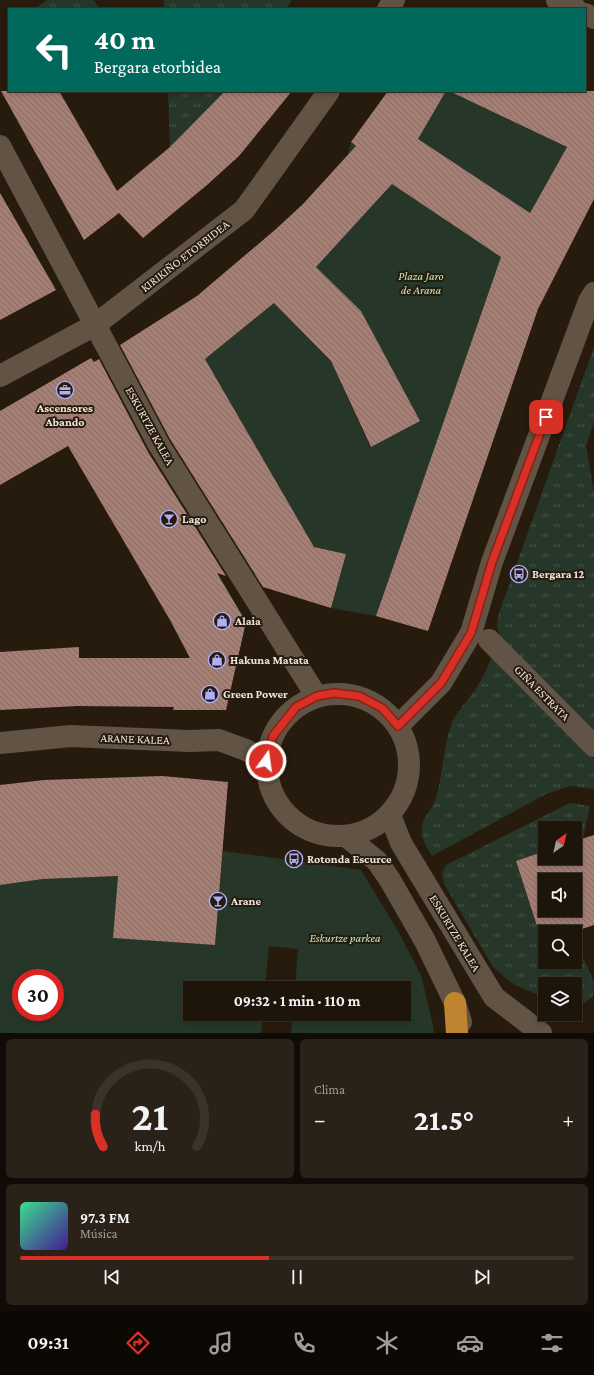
<!DOCTYPE html>
<html lang="es">
<head>
<meta charset="utf-8">
<style>
  body { margin:0; font-family:"Crimson Pro",serif; background:#2a2118; color:#f1f3f6; height:100vh; display:flex; flex-direction:column; font-size:15px; white-space:nowrap }
  * { box-sizing:border-box; margin:0 }
  p { font-size:13px; color:#a09e9c }
  .icon { flex:none; width:22px; height:22px; fill:none; stroke:currentColor; stroke-width:2; stroke-linecap:round; stroke-linejoin:round }
  .map { position:relative; height:1033px; overflow:hidden }
  .side { display:flex; flex-direction:column; gap:6px; padding:6px; background:#100b06; flex:1 }
  .side>* { flex:none }
  .guide { position:absolute; left:8px; top:8px; width:578px; height:84px; border-radius:0px; box-shadow:0 2px 6px #0003,0 0 0 1px #3b332b; background:#00695c; color:#fff; overflow:hidden }
  .needle { width:26px; rotate:34deg }
  .tools { position:absolute; left:538px; top:821px; display:grid; gap:8px }
  .tools a { display:grid; place-items:center; width:44px; height:44px; border-radius:0px; background:#1d140a; box-shadow:0 2px 6px #0003,0 0 0 1px #3b332b; font-size:20px }
  .speed { position:absolute; left:12px; top:969px; display:flex; gap:8px; font-size:20px; font-weight:700; text-align:center }
  .speed>* { display:grid; place-content:center; width:52px; height:52px; border-radius:50%; background:#1d140a; box-shadow:0 2px 6px #0003,0 0 0 1px #3b332b; line-height:1 }
  .speed .limit { border:6px solid #d22; background:#fff; color:#111 }
  .pin { position:absolute; display:grid; place-items:center; width:34px; height:34px; color:#fff; margin:-17px; border-radius:8px; box-shadow:0 2px 6px #0006 }
  .me { position:absolute; width:44px; margin:-22px; rotate:14deg; stroke-linejoin:round; filter:drop-shadow(0 0 3px #0008) }
  .turn { display:flex; align-items:center; gap:14px; height:84px; padding:0 20px; font-size:18px }
  .turn .icon { width:52px; height:52px; stroke-width:2.5 }
  .turn b { display:block; font-size:28px; line-height:34px }
  .big { font-size:30px; font-weight:700; line-height:1.1 }
  .side .tile { flex:1; display:flex; flex-direction:column; justify-content:center; gap:6px; min-width:0; padding:0 14px; border-radius:6px; background:#2a2118 }
  .side .dial { align-items:center; gap:0 }
  .dial svg { height:104px; overflow:visible; fill:none; stroke:#3b332b; stroke-width:7; stroke-linecap:round; text-anchor:middle }
  .dial text { fill:#f1f3f6; stroke:none }
  .song { display:flex; align-items:center; gap:12px }
  .cover { width:48px; height:48px; border-radius:6px; background:linear-gradient(135deg,hsl(150 70% 55%),hsl(260 70% 35%)) }
  .played { height:4px; border-radius:2px; background:linear-gradient(90deg,#d93025 45%,#3b332b 45%) }
  .keys { display:flex; justify-content:space-around; direction:ltr }
  .heat { display:flex; justify-content:space-between; align-items:center; font-size:22px; direction:ltr }
  .side .tiles { flex:1; display:grid; gap:6px; grid-template-columns:1fr 1fr }
  .tile:last-child { grid-column:span 2 }
  .trip { position:absolute; left:183px; top:981px; width:228px; height:40px; border-radius:0px; background:#1d140a; box-shadow:0 2px 6px #0003,0 0 0 1px #3b332b; font-weight:700; line-height:40px; text-align:center }
  .menu { display:flex; height:64px; justify-content:space-around; align-items:center; background:#0c0804; color:#a09e9c }
  .menu .icon { width:28px; height:28px }
  .menu .active { color:#d93025 }
  .menu b { font-size:18px; color:#f1f3f6 }
  .map>svg:first-child { display:block }
</style>
</head>
<body>
<div class="map">
<svg width="594" height="1033" viewBox="0 0 594 1033">
  <defs>
    <pattern id="grass-tufts" width="24" height="20" patternUnits="userSpaceOnUse"><rect width="24" height="20" fill="#263729"/><path d="M3 7l-1-3M5 7V3M7 7l1-3M15 17l-1-3M17 17v-4M19 17l1-3" fill="none" stroke="#465447"/></pattern>
    <pattern id="building-back-hatch" width="6" height="6" patternUnits="userSpaceOnUse"><rect width="6" height="6" fill="#a67e74"/><path d="M-1 5l2 2M0 0l6 6M5-1l2 2" fill="none" stroke="#856a62"/></pattern>
  </defs>
  <rect width="100%" height="100%" fill="#271b0d"/>
  <!-- grass -->
  <path fill="url(#grass-tufts)" d="M47 0H94L99 8 34 9Z
    M164 0H292L286 9H164Z
    M168 91H225L170 147Z
    M594 347V422L586 446 594 493V735L502 641 497 627 498 616Z
    M492 657 594 759V789L570 786 546 794 432 856C427 848 422 840 422 831 421 817 430 814 434 803 444 777 442 749 452 723 457 711 468 700 475 690 482 679 487 669 492 657Z
    M570 803 590 806 583 839 575 841V828H545V851L516 861 543 942 545 953V962H549L550 964 556 962H575V955L581 953 594 982 593 996 585 1003 575 1005V984H545V998L513 984 493 967 444 884 442 873 446 865Z"/>
  <!-- park -->
  <path fill="#263729" fill-rule="evenodd" d="M446 91H449L567 147 496 273 376 616 331 608 346 554 314 547 205 359 274 303 331 361 370 447 419 421 361 311 317 268 309 276 270 234 283 223 321 261 386 191 347 157 351 142 399 177 394 185 474 239 498 192 418 139Z
    M223 851 361 870 398 931 421 975 433 1025 434 1033H291L293 1014H404V988H295L298 949 269 946 265 988H190V1014H263L261 1033H0V885L43 879 118 876 113 938 215 945ZM21 978H55V1012H21Z"/>
  <!-- building -->
  <path fill="url(#building-back-hatch)" fill-rule="evenodd" d="M1 91H59L117 191 170 147 225 91H292L239 156 207 185 143 238 119 213 84 240Z
    M388 91H446L418 139 530 213 567 147 449 91H594V199L538 309 428 631 376 616 501 257 392 184 316 267 361 311 420 421 371 447 331 361 274 303 205 359 314 547 346 554 331 608 263 587 170 439 120 345 197 296 276 229 303 204 356 146 351 142Z
    M0 193 56 290 0 320Z
    M91 358 94 362 99 359 148 452 226 576 217 573 246 622 226 710H173L174 707 78 706 0 710V652L79 647V658H190L170 620 68 446 0 485V411Z
    M162 776 228 782 215 945 113 938 118 876 43 879 0 885V785L44 780Z
    M594 835V925L573 932H539L516 861 545 851V858H575V841ZM545 880H575V910H545Z"/>
  <g fill="none" stroke-linecap="round" stroke-linejoin="round">
    <!-- pedestrian -->
    <path stroke="#625444" stroke-width="22" d="M489 640 594 746"/>
    <!-- minor -->
    <path stroke="#625444" stroke-width="22" d="M557 0 576 9
      M388 9 394 0
      M585 14 594 18
      M0 146 159 445 317 697
      M0 376 95 325 244 210 329 91
      M267 765a71 71 0 1 1 142 0a71 71 0 1 1-142 0Z
      M398 726 441 683 471 633 492 562 589 301 594 293
      M0 743 71 736 190 741 219 740 246 750 266 761
      M390 815 401 843 494 997 541 1033
      M347 837 377 861 390 880 425 941 455 1003 461 1022"/>
    <!-- motorway -->
    <path stroke="#c08430" stroke-width="22" d="M455 1003 457 1033"/>
  </g>
  <g fill="none" stroke-linecap="round" stroke-linejoin="round">
    <defs>
      <path id="route" d="M266 761 273 736 296 707 317 696 334 693 359 696 382 708 398 726 441 683 471 633 492 562 546 417"/>
    </defs>
    <!-- route casing -->
    <use href="#route" stroke="#8d1f18" stroke-width="10"/>
    <!-- route -->
    <use href="#route" stroke="#d93025" stroke-width="7"/>
  </g>
  <!-- icons -->
  <defs>
    <symbol id="office-ring" viewBox="-11 -11 22 22"><circle r="9.5" fill="#271b0d" stroke="#afaefa" stroke-width="1.5"/><path d="M-6-3h4V-5.5h4V-3h4V5H-6ZM-1-4.5V-3h2v-1.5ZM-6 0V1H6V0Z" fill="#afaefa"/></symbol>
    <symbol id="bar-ring" viewBox="-11 -11 22 22"><circle r="9.5" fill="#271b0d" stroke="#afaefa" stroke-width="1.5"/><path d="M-6-5H6L.8 .8V4.5H3.5V6h-7V4.5H-.8V.8Z" fill="#afaefa"/></symbol>
    <symbol id="bus-ring" viewBox="-11 -11 22 22"><circle r="9.5" fill="#271b0d" stroke="#afaefa" stroke-width="1.5"/><path d="M-5-6H5V4H4V6H2V4H-2V6H-4V4H-5ZM-3.5-4V0h7V-4ZM-3.5 1.2v1.5H-2V1.2ZM2 1.2v1.5H3.5V1.2Z" fill="#afaefa"/></symbol>
    <symbol id="shop-ring" viewBox="-11 -11 22 22"><circle r="9.5" fill="#271b0d" stroke="#afaefa" stroke-width="1.5"/><path d="M-5-2.5h2.3a2.7 3.5 0 0 1 5.4 0H5L5.5 6h-11ZM-1.5-2.5h3a1.5 2.3 0 0 0-3 0Z" fill="#afaefa"/></symbol>
  </defs>
  <g fill-rule="evenodd">
    <use href="#office-ring" x="55" y="380" width="20" height="20"/>
    <use href="#bar-ring" x="159" y="509" width="20" height="20"/>
    <use href="#bus-ring" x="509" y="564" width="20" height="20"/>
    <use href="#shop-ring" x="212" y="611" width="20" height="20"/>
    <use href="#shop-ring" x="207" y="650" width="20" height="20"/>
    <use href="#shop-ring" x="200" y="684" width="20" height="20"/>
    <use href="#bus-ring" x="284" y="849" width="20" height="20"/>
    <use href="#bar-ring" x="208" y="891" width="20" height="20"/>
  </g>
  <g text-anchor="middle" dominant-baseline="central" stroke-width="4" stroke-linejoin="round" paint-order="stroke">
    <!-- street labels -->
    <g font-size="12" fill="#eee6dc" stroke="#271b0d">
      <text transform="translate(185 256) rotate(-38)">KIRIKIÑO ETORBIDEA</text>
      <text transform="translate(150 426) rotate(61)">ESKURTZE KALEA</text>
      <text transform="translate(542 693) rotate(45)">GIÑA ESTRATA</text>
      <text transform="translate(135 739) rotate(2)">ARANE KALEA</text>
      <text transform="translate(455 933) rotate(59)">ESKURTZE KALEA</text>
    </g>
    <!-- park labels -->
    <g font-size="12" font-style="italic" fill="#b8eec2" stroke="#271b0d">
      <text x="421" y="276">Plaza Jaro<tspan x="421" dy="14">de Arana</tspan></text>
      <text x="345" y="938">Eskurtze parkea</text>
    </g>
    <!-- poi labels -->
    <g font-size="12" font-weight="bold" fill="#eee6dc" stroke="#271b0d" text-anchor="start">
      <text x="65" y="408" text-anchor="middle">Ascensores<tspan x="65" dy="14">Abando</tspan></text>
      <text x="182" y="519">Lago</text>
      <text x="532" y="574">Bergara 12</text>
      <text x="235" y="621">Alaia</text>
      <text x="230" y="660">Hakuna Matata</text>
      <text x="223" y="694">Green Power</text>
      <text x="307" y="859">Rotonda Escurce</text>
      <text x="231" y="901">Arane</text>
    </g>
  </g>
</svg>
<div class="tools">
<a><svg class="needle" viewBox="-14 -14 28 28"><path d="M0-13l5 13h-10z" fill="#e53935"/><path d="M0 13l5-13h-10z" fill="#a09e9c"/></svg></a>
<a><svg class="icon" aria-label="sound" viewBox="0 0 24 24"><path d="M4 9h4l5-4v14l-5-4H4zM17 9q2 3 0 6"/></svg></a>
<a><svg class="icon" aria-label="search" viewBox="0 0 24 24"><circle cx="10" cy="10" r="6"/><path d="M15 15l6 6"/></svg></a>
<a><svg class="icon" aria-label="layers" viewBox="0 0 24 24"><path d="M12 4l9 5-9 5-9-5zM3 14l9 5 9-5"/></svg></a>
</div>
<div class="speed"><div class="limit">30</div></div>
<div class="pin" style="left:546px;top:417px;background:#d93025"><svg class="icon" aria-label="arrive" viewBox="0 0 24 24"><path d="M6 21V4h12l-3 4 3 4H6"/></svg></div>
<svg class="me" style="left:266px;top:761px" viewBox="-20 -20 40 40"><circle r="17" fill="#d93025" stroke="#fff" stroke-width="3"/><path d="M0-11L8 9 0 5-8 9z" fill="#fff"/></svg>
<div class="trip">09:32 · 1 min · 110 m</div>
<div class="guide">
<div class="turn"><svg class="icon" aria-label="left" viewBox="0 0 24 24"><path d="M17 20v-9H6M10 6l-5 5 5 5"/></svg><div><b>40 m</b>Bergara etorbidea</div></div>
</div>
</div>
<section class="side">
<div class="tiles">
<div class="tile dial"><svg viewBox="0 0 100 80">
<path d="M14 69A42 42 0 1 1 86 69"/>
<path d="M14 69A42 42 0 0 1 8 44" stroke="#d93025"/>
<text x="50" y="56" font-size="32" font-weight="700">21</text>
<text x="50" y="72" font-size="11">km/h</text>
</svg></div>
<div class="tile"><p>Clima</p>
<div class="heat"><a>−</a><b class="big">21.5°</b><a>+</a></div>
</div>
<div class="tile">
<div class="song"><i class="cover"></i><div><b>97.3 FM</b><p>Música</p></div></div>
<div class="played"></div>
<div class="keys"><svg class="icon" aria-label="previous" viewBox="0 0 24 24"><path d="M18 5L8 12l10 7zM5 5v14"/></svg><svg class="icon" aria-label="pause" viewBox="0 0 24 24"><path d="M8 5v14M16 5v14"/></svg><svg class="icon" aria-label="next" viewBox="0 0 24 24"><path d="M6 5l10 7-10 7zM19 5v14"/></svg></div>
</div>
</div>
</section>
<nav class="menu">
<b>09:31</b>
<svg class="icon active" aria-label="directions" viewBox="0 0 24 24"><path d="M12 3l9 9-9 9-9-9zM9 14v-3h6M13 9l2 2-2 2"/></svg>
<svg class="icon" aria-label="music" viewBox="0 0 24 24"><path d="M9 18V5l10-2v13"/><circle cx="6" cy="18" r="3"/><circle cx="16" cy="16" r="3"/></svg>
<svg class="icon" aria-label="phone" viewBox="0 0 24 24"><path d="M5 4h4l2 5-3 2q2 4 5 5l2-3 5 2v4C11 20 4 13 5 4z"/></svg>
<svg class="icon" aria-label="climate" viewBox="0 0 24 24"><path d="M12 3v18M4 7l16 10M4 17L20 7"/></svg>
<svg class="icon" aria-label="car" viewBox="0 0 24 24"><path d="M5 17H2v-5l4-1 3-4h7l3 4 3 1v5h-3M9 17h6M6 11h13"/><circle cx="7" cy="17" r="2"/><circle cx="17" cy="17" r="2"/></svg>
<svg class="icon" aria-label="filters" viewBox="0 0 24 24"><path d="M4 7h16M4 17h16"/><circle cx="9" cy="7" r="2"/><circle cx="15" cy="17" r="2"/></svg>
</nav>
</body>
</html>
